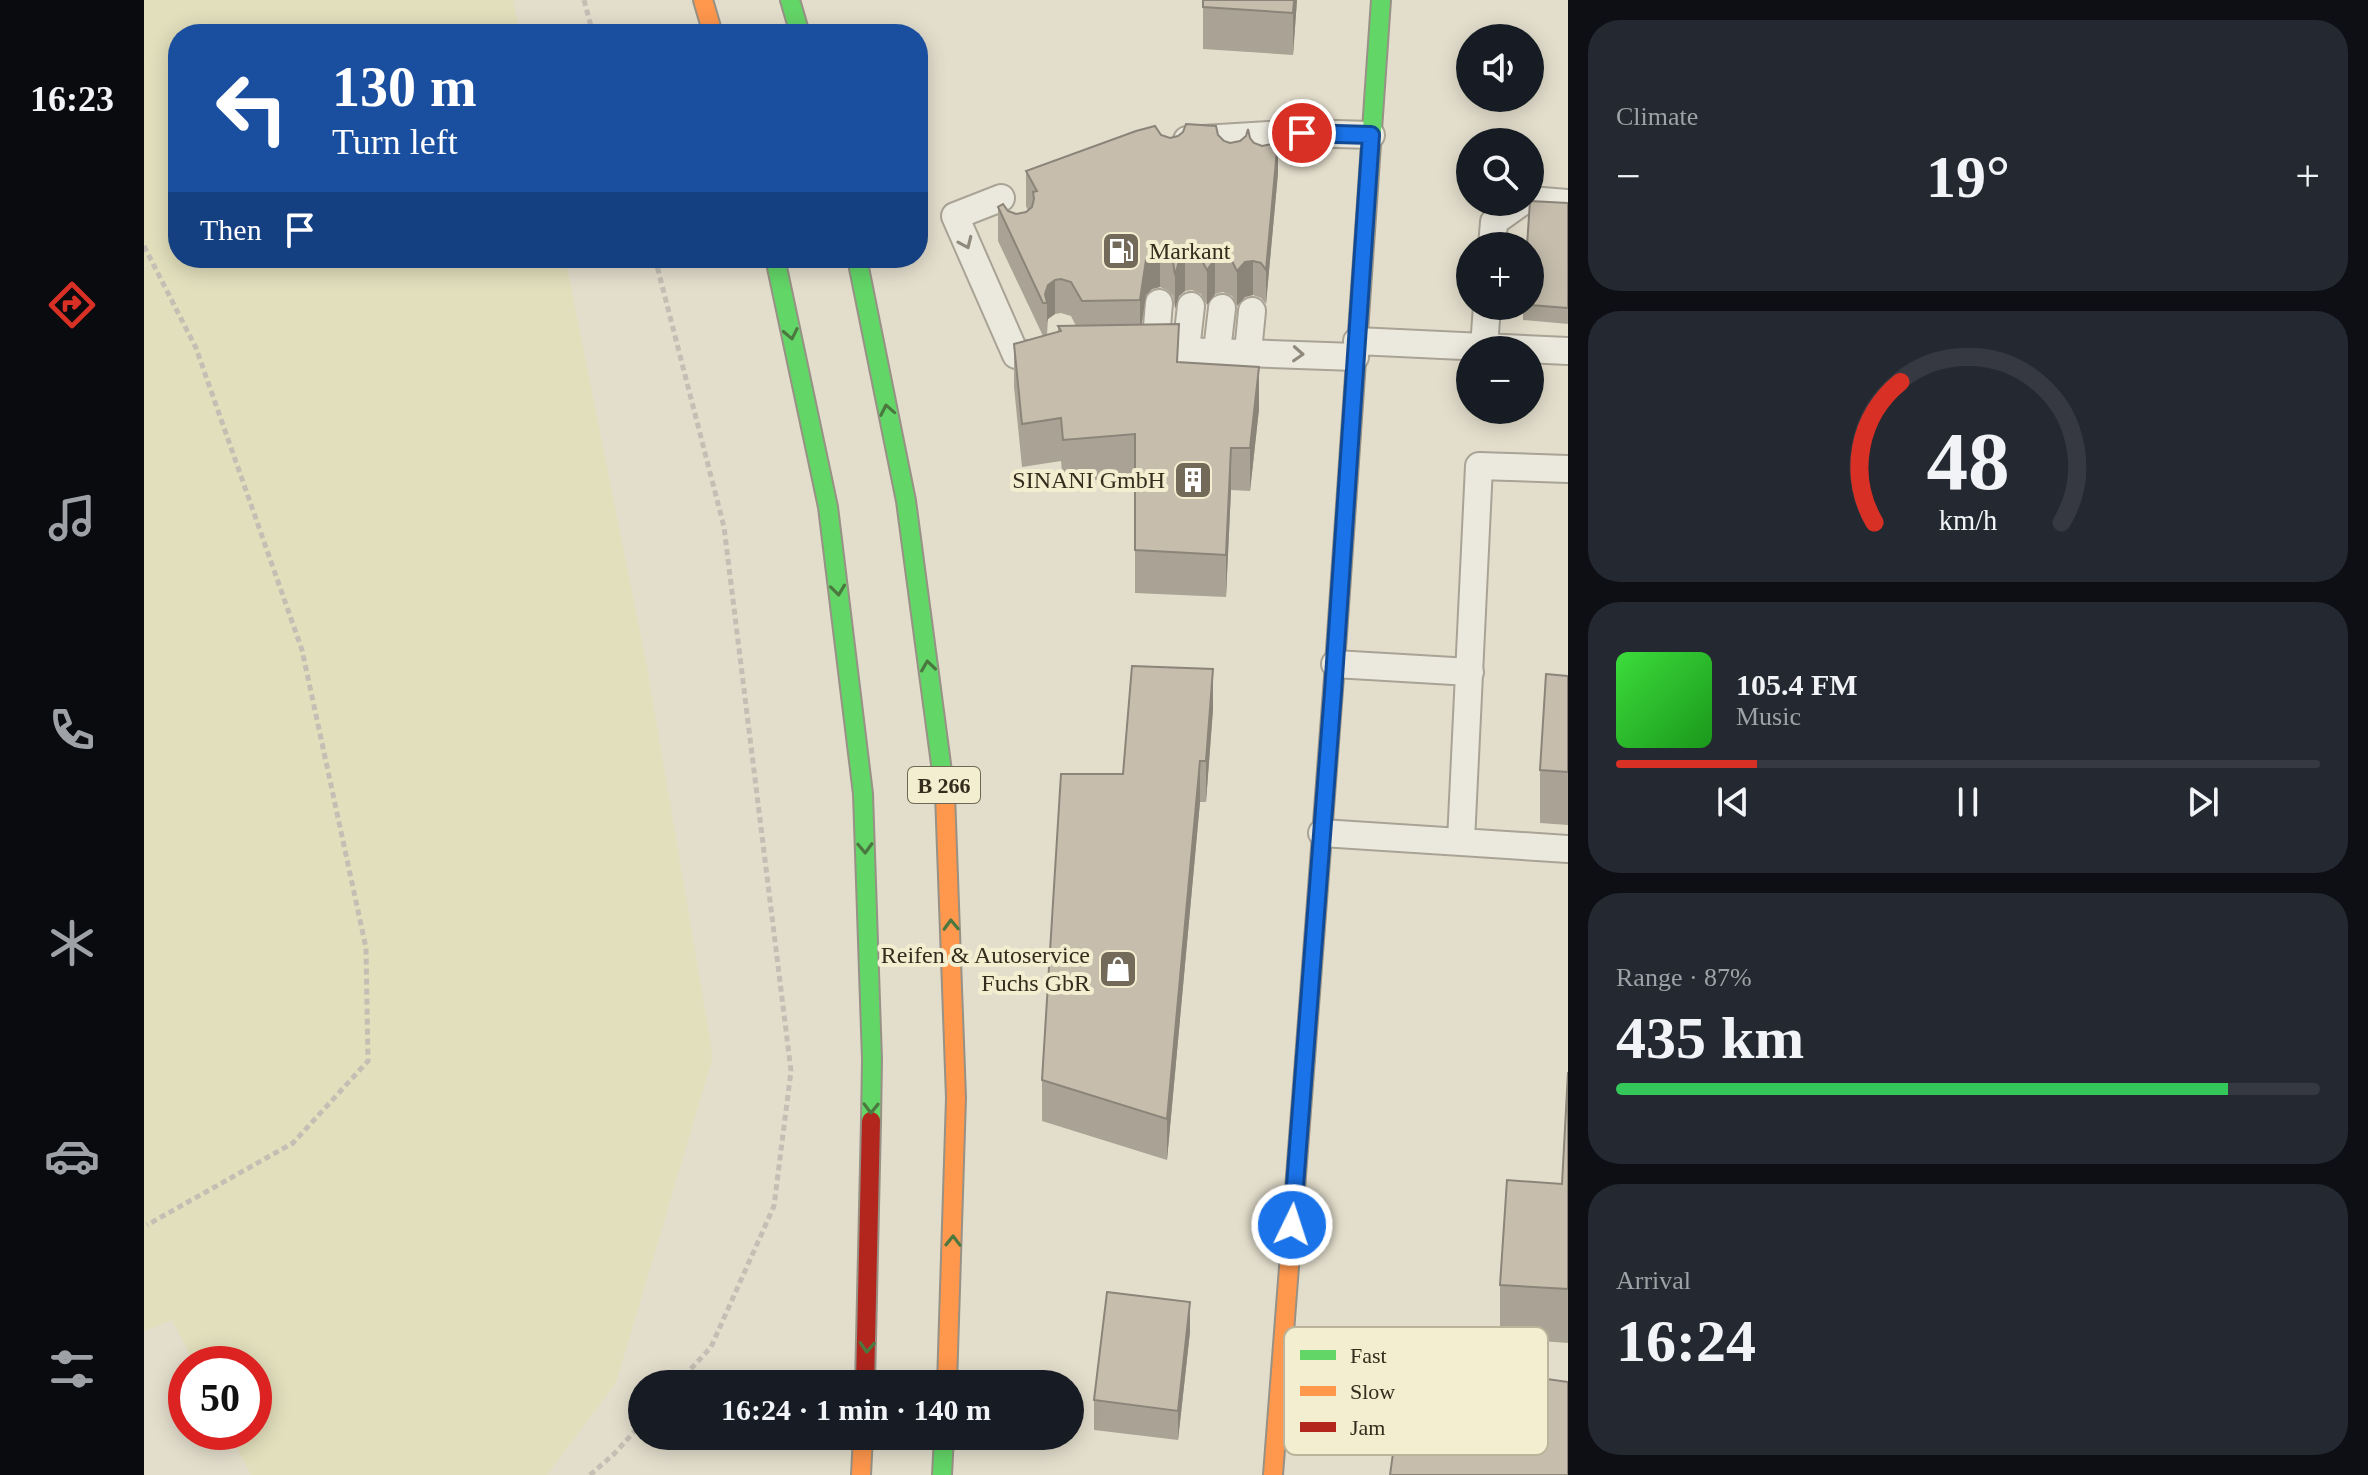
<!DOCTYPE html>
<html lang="en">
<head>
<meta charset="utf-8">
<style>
  body { margin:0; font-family:Georgia,serif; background:#242831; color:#f1f3f6; height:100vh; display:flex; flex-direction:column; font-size:30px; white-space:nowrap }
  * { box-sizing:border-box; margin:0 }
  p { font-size:26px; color:#9ea1a6 }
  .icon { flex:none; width:44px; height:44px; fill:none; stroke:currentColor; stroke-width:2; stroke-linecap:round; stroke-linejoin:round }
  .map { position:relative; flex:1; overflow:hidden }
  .drawer { display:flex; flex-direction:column; gap:20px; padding:20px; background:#0d0f14; width:800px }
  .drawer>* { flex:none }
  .guide { position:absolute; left:24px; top:24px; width:760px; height:244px; border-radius:32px; box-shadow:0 4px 20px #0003; background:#1a4fa0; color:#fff; overflow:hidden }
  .fabs { position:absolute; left:1312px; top:24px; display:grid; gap:16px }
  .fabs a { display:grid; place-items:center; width:88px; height:88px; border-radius:50%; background:#171b24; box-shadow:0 4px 20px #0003; font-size:40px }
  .speed { position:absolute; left:24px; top:1346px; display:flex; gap:16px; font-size:40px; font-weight:700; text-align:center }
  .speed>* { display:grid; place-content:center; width:104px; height:104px; border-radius:50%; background:#171b24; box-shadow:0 4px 20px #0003; line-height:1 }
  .speed .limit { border:12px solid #d22; background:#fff; color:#111 }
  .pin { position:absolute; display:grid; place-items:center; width:68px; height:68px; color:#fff; margin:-34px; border:4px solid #fff; border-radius:50%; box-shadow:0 2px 8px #0007 }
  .me { position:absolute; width:88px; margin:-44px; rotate:4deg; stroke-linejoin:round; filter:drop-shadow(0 0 6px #0008) }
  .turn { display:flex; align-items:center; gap:28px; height:168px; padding:0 32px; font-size:36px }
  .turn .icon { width:104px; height:104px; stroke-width:2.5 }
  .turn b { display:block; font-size:56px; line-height:68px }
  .then { display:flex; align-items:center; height:76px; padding:0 32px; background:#0003; gap:16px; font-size:30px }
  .big { font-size:60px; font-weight:600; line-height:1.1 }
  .drawer .tile { flex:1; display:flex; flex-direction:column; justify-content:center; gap:12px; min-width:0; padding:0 28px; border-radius:32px; background:#242831 }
  .drawer .dial { align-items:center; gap:0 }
  .dial svg { height:208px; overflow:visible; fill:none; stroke:#363941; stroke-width:7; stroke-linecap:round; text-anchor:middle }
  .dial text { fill:#f1f3f6; stroke:none }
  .song { display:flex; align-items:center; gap:24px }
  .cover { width:96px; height:96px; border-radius:12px; background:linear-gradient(135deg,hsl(120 70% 55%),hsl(120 70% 35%)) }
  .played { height:8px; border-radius:4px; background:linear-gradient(90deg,#d93025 20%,#363941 20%) }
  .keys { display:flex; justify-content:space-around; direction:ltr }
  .heat { display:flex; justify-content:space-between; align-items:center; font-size:44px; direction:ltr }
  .charge { height:12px; border-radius:6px; background:linear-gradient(90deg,#34c759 87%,#363941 0) }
  .trip { position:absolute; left:484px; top:1370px; width:456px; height:80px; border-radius:40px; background:#171b24; box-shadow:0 4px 20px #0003; font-weight:600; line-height:80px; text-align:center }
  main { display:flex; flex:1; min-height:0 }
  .menu { display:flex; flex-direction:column; width:144px; justify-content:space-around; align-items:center; background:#090b0e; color:#9ea1a6 }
  .menu .icon { width:56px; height:56px }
  .menu .current { color:#d93025 }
  .menu b { font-size:36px; color:#f1f3f6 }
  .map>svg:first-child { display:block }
</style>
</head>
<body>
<main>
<nav class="menu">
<b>16:23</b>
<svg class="icon current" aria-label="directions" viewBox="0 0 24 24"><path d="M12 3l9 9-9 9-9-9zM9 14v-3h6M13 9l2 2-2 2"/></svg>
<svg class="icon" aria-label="music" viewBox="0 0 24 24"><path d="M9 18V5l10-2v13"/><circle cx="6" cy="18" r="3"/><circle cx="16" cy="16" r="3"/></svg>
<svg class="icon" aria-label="phone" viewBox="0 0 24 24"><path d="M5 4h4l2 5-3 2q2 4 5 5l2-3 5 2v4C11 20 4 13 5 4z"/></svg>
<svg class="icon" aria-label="climate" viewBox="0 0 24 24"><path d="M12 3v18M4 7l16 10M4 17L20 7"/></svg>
<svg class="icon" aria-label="car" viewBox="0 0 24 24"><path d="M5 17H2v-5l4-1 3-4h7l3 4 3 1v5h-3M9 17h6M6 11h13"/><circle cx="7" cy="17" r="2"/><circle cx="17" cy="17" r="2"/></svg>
<svg class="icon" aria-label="filters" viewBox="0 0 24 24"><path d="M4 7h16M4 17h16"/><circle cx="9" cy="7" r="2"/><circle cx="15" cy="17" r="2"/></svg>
</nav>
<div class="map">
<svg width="1424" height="1475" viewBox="0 0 1424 1475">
  <rect width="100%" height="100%" fill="#e3decc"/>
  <!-- farmland -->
  <path fill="#e2dfbc" d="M0 0H369L376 34H34V258H421L502 661 569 1057 472 1383 403 1475H107L85 1432H110V1364H51L28 1320 0 1331Z"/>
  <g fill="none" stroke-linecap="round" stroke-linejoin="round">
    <defs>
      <path id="lane" d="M1043 140 1158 133 1227 135
        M857 198 811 216 872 355 903 353
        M1386 200 1424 203
        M1348 246 1350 222 1378 202
        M1015 303 1011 350 1211 357
        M1213 341 1424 351
        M1340 347 1343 306
        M1042 350 1047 306
        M1073 351 1078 308
        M1104 352 1108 311
        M1191 664 1326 672
        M1178 833 1424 849
        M1317 841 1335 466 1424 469"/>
      <path id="fast" d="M646 0 656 34
        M631 258 684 507 719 794 728 1060 727 1121
        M713 258 762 501 801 794
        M1161 1059 1191 664 1237 0
        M798 1475 800 1436"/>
      <path id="slow" d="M559 0 569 34
        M801 794 812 1098 803 1384
        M717 1475 719 1436
        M1129 1475 1161 1059"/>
      <path id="jam" d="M721 1384 727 1121"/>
    </defs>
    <!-- lane casing -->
    <use href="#lane" stroke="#a8a395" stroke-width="30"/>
    <!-- fast casing -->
    <use href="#fast" stroke="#979285" stroke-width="22"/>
    <!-- slow casing -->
    <use href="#slow" stroke="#979285" stroke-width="22"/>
    <!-- jam casing -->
    <use href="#jam" stroke="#979285" stroke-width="22"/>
    <!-- path -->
    <path stroke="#c3bfb4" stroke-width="5" stroke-dasharray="6 4" stroke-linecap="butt" d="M440 0 449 34
      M0 246 52 348 158 650 222 948 224 1061 149 1143 3 1225
      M511 258 580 527 647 1071 630 1206 567 1347 533 1384
      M446 1475 470 1454 498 1423"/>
    <!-- lane -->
    <use href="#lane" stroke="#ebe8dd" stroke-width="26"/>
    <!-- fast -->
    <use href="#fast" stroke="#63d668" stroke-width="18"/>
    <!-- slow -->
    <use href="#slow" stroke="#ff974d" stroke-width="18"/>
    <!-- jam -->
    <use href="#jam" stroke="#b3261e" stroke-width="18"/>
  </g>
  <!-- wall -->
  <path fill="#aaa395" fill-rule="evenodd" d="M1059 0H1153L1149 55 1059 49Z
    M1017 135 1026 138 1074 135 1080 141 1086 143 1106 138 1134 173 1122 304 1117 298 1109 295 1101 297 1093 306 1088 296 1079 292 1071 294 1063 305 1057 294 1048 290 1041 291 1035 296 1031 309 1029 296 1023 290 1016 287 1008 289 1002 295 998 325 1035 362 1115 409 1106 491 1087 490 1082 597 991 593V476L919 483 917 461 878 467 870 387V344L899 336 854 241V207L872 214 882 212 884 210 882 206V171ZM917 313 927 316 932 326H914V332L903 335 904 319 911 314Z
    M1424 203V324L1379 320V306H1386V246Z
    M1424 676V825L1396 823V770Z
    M1069 709 1062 802H1056L1023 1160 898 1121V1080L979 774Z
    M1424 1072V1343L1356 1338V1285L1418 1184Z
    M1046 1332 1034 1440 950 1430V1400Z"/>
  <!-- shaded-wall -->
  <path fill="#8b8479" d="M1150 0H1153L1149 55V13Z
    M1134 139V173L1122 304V270Z
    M1016 253V287L1008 289 1002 295 996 334V300L1002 260 1008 254Z
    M1041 257V291L1035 296 1031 309V275L1035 261Z
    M1071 259V294L1063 305V270Z
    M1109 261V295L1101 297 1093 306V271L1101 262Z
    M911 280V314L904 319 903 322V303L901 294 904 285Z
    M1115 367V409L1106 491V448Z
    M1087 448V490L1082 597V555Z
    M1069 669V709L1062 802V761Z
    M1056 761V802L1023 1160V1119Z
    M1046 1302V1332L1034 1440V1411Z"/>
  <!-- building -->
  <path fill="#c6bdad" stroke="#8b8479" stroke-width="2" d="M1059 0H1150L1149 13 1059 7Z
    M1042 124 1072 126 1074 135 1080 141 1086 143 1096 141 1102 136 1104 129 1106 138 1110 143 1118 146 1128 144 1134 139 1122 270 1117 263 1109 261 1101 262 1093 271 1088 261 1079 258 1071 259 1063 270 1057 259 1048 256 1041 257 1035 261 1031 275 1029 261 1023 255 1016 253 1008 254 1002 260 996 300 938 301 927 282 917 279 911 280 904 285 901 294 903 303H899L854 207 859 204 864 211 872 214 882 212 888 207 890 199 889 192 893 191 882 171 992 131 1011 126 1017 135 1026 138 1034 136 1039 132Z
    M1386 201 1424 203V308L1386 305V246H1383Z
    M1035 324 1033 362 1115 367 1106 448H1087L1082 555 991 550V434L919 440 917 418 878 424 870 344 917 331 914 326Z
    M988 666 1069 669 1062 761H1056L1023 1119 898 1080 917 774H979Z
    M1402 674 1424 676V772L1396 770Z
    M1424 1072V1289L1356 1285 1363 1180 1418 1184Z
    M963 1292 1046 1302 1034 1411 950 1400Z
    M1262 1359 1424 1382V1475H1246Z"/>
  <!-- one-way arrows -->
  <defs><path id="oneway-chevron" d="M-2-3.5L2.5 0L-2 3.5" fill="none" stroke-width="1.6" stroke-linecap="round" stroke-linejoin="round" transform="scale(2)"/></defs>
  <g stroke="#908a7d">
    <use href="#oneway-chevron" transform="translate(822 243) rotate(66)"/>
    <use href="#oneway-chevron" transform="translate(1154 354) rotate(3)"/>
  </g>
  <g stroke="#4a783f">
    <use href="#oneway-chevron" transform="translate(647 334) rotate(78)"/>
    <use href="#oneway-chevron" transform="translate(743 410) rotate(-101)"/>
    <use href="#oneway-chevron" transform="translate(694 590) rotate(83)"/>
    <use href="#oneway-chevron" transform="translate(784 666) rotate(-98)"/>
    <use href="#oneway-chevron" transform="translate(721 848) rotate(88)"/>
    <use href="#oneway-chevron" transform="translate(807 925) rotate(-92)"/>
    <use href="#oneway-chevron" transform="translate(727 1108) rotate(91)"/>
    <use href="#oneway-chevron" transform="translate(809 1241) rotate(-89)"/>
    <use href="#oneway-chevron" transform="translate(723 1347) rotate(93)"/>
  </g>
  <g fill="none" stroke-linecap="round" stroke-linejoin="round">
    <defs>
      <path id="route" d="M1148 1225 1189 692 1227 135 1158 133"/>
    </defs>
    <!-- route casing -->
    <use href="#route" stroke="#114b97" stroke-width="20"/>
    <!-- route -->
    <use href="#route" stroke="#1a73e8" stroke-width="14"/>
  </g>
  <!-- icons -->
  <defs>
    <symbol id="fuel-square" viewBox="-11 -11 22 22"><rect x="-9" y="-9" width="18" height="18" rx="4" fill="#736a5a" stroke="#f4eed1"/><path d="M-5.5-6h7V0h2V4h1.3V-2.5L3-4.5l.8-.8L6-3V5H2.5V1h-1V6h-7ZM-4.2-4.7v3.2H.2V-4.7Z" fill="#fff"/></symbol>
    <symbol id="building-square" viewBox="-11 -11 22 22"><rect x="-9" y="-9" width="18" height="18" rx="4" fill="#736a5a" stroke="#f4eed1"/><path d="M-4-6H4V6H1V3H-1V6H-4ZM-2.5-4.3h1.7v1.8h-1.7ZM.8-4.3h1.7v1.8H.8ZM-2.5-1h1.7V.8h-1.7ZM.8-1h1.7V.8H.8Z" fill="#fff"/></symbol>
    <symbol id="shop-square" viewBox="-11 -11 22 22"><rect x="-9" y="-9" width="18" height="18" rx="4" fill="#736a5a" stroke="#f4eed1"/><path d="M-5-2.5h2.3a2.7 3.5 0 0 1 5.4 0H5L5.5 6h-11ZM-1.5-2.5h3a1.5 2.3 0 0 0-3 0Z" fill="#fff"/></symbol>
  </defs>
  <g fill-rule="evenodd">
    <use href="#fuel-square" x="955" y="229" width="44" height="44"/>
    <use href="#building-square" x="1027" y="458" width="44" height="44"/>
    <use href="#shop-square" x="952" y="947" width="44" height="44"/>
  </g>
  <g text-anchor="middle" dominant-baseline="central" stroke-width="8" stroke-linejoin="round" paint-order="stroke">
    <!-- shield labels -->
    <rect fill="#f4eed1" stroke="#6f6653" stroke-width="2" x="764" y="767" width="72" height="36" rx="6"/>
    <g font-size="22" font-weight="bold" fill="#362c1d">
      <text x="800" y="785">B 266</text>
    </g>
    <!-- poi labels -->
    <g font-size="24" fill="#362c1d" stroke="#f4eed1" text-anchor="end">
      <text x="1005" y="251" text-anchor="start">Markant</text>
      <text x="1021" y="480">SINANI GmbH</text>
      <text x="946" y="955">Reifen &amp; Autoservice<tspan x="946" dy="28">Fuchs GbR</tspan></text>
    </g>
  </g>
  <!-- legend -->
  <rect x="1140" y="1327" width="264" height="128" rx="12" fill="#f4eed1" stroke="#bbb49b" stroke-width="2"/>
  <rect x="1156" y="1350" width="36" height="10" fill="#63d668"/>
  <rect x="1156" y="1386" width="36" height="10" fill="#ff974d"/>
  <rect x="1156" y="1422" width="36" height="10" fill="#b3261e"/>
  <g font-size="22" fill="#362c1d">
    <text x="1206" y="1363">Fast</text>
    <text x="1206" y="1399">Slow</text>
    <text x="1206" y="1435">Jam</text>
  </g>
</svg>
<div class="fabs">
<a><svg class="icon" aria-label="sound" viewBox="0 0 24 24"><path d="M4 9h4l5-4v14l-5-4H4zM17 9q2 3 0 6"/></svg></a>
<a><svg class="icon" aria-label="search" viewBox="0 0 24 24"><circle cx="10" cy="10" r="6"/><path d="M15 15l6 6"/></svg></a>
<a>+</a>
<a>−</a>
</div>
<div class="speed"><div class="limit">50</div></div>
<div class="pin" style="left:1158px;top:133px;background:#d93025"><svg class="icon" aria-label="arrive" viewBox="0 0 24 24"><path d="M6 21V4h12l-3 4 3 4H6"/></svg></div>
<svg class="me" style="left:1148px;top:1225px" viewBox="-20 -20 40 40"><circle r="17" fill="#1a73e8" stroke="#fff" stroke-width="3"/><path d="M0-11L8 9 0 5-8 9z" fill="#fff"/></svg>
<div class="trip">16:24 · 1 min · 140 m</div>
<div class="guide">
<div class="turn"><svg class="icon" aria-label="left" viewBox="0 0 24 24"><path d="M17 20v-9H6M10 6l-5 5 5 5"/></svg><div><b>130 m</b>Turn left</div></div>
<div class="then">Then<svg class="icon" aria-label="arrive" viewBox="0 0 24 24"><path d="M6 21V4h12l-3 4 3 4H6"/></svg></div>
</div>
</div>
<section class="drawer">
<div class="tile"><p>Climate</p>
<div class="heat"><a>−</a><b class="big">19°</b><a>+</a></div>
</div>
<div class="tile dial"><svg viewBox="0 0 100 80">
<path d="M14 69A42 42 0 1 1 86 69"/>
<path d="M14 69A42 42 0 0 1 24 15" stroke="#d93025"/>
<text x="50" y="56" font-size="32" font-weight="700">48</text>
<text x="50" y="72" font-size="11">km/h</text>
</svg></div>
<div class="tile">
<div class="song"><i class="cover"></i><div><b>105.4 FM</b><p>Music</p></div></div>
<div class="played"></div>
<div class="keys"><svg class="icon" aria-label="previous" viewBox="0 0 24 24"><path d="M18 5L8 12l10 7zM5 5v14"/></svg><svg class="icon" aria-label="pause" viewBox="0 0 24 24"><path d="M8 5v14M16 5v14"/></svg><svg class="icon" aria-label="next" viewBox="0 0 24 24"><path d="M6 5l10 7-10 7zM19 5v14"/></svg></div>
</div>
<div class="tile"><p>Range · 87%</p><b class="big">435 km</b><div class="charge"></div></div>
<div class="tile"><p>Arrival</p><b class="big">16:24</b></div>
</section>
</main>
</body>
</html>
